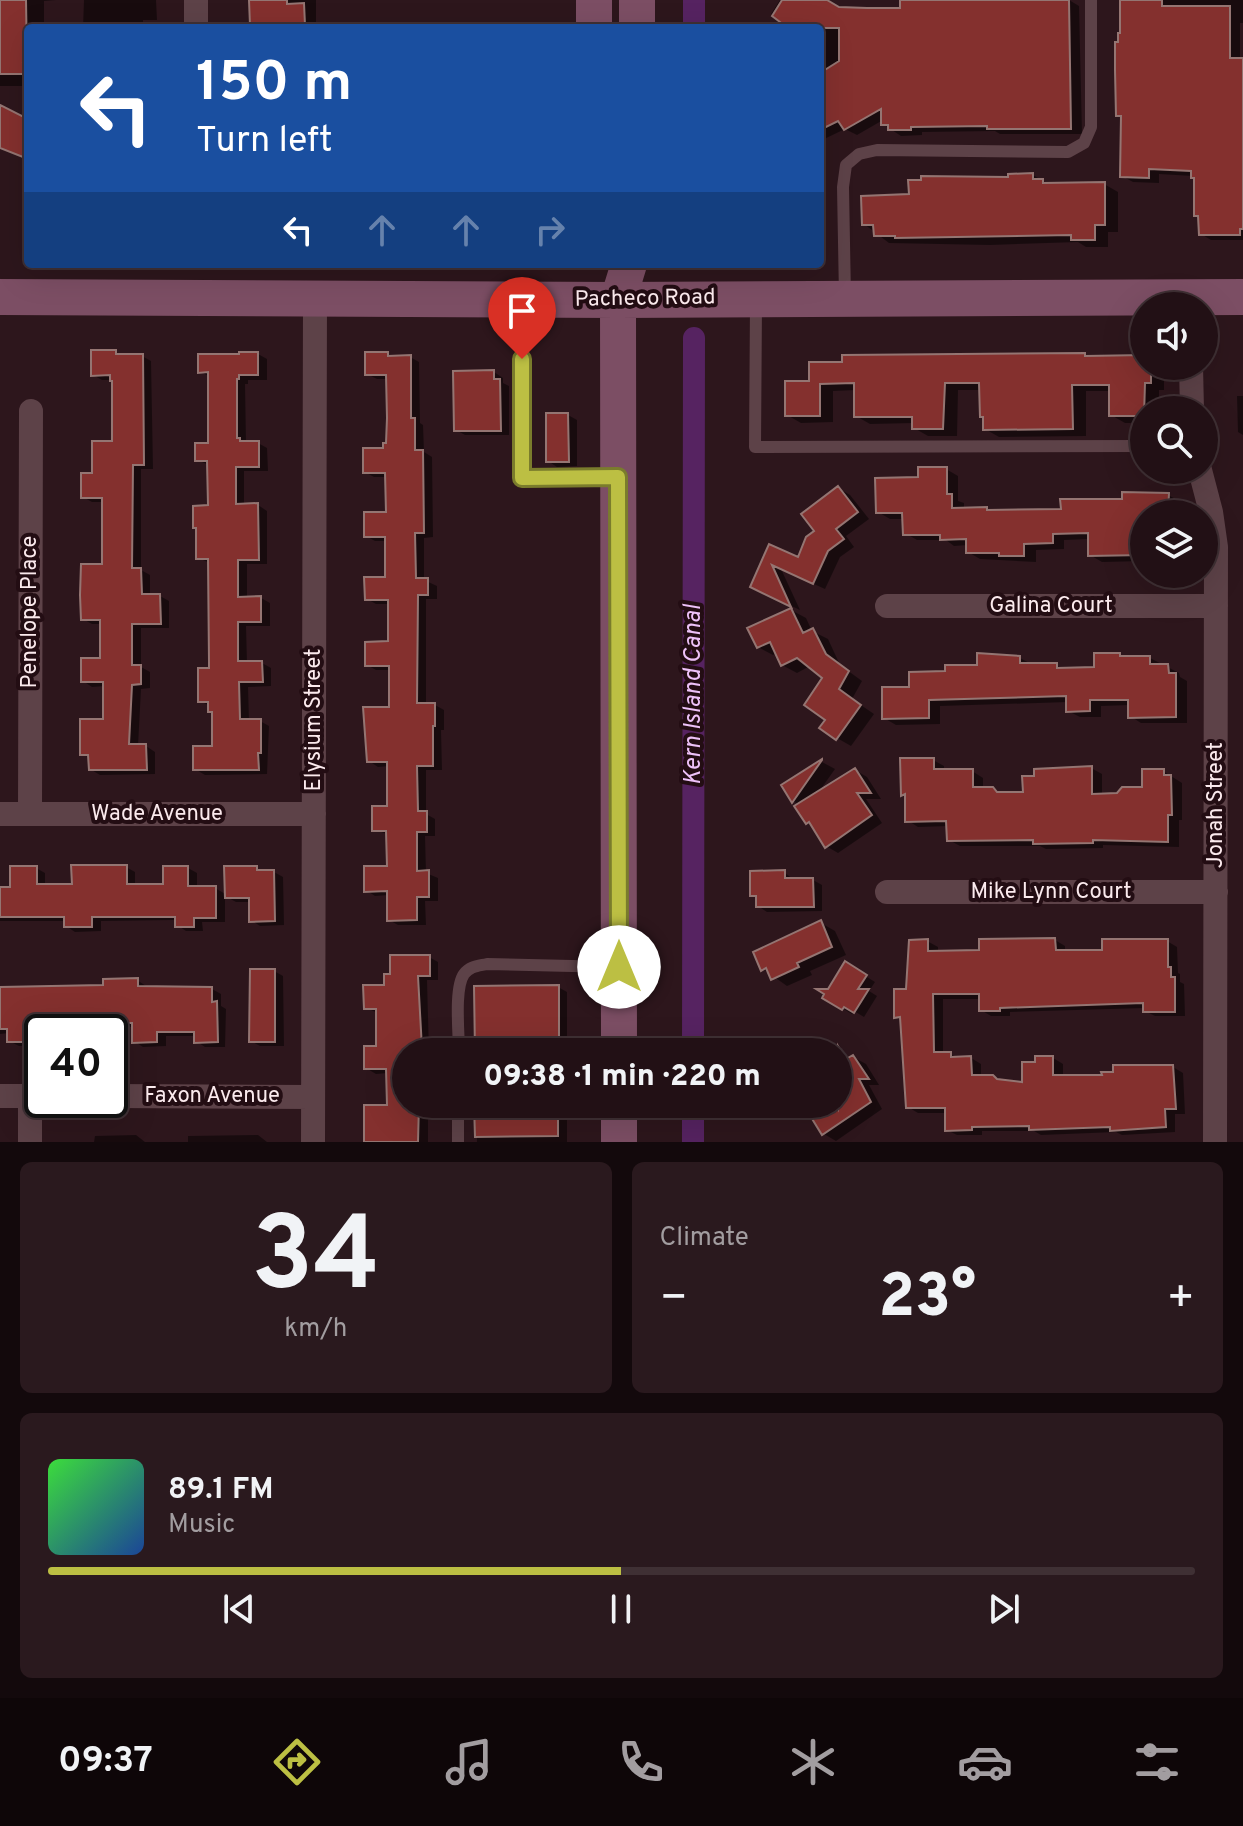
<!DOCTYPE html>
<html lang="en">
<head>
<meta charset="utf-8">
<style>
  body { margin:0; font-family:Overpass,sans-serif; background:#2a191e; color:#f1f3f6; height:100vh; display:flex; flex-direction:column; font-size:30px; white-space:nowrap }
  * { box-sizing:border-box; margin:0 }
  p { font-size:26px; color:#a29da0 }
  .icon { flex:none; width:44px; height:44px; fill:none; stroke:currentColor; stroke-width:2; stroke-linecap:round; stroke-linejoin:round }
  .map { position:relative; height:1142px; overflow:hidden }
  .panel { display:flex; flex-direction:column; gap:20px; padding:20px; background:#13090c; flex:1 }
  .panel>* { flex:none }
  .guide { position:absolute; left:24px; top:24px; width:800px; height:244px; border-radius:8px; box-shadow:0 8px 32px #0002,0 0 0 2px #3f3034; background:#1a4fa0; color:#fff; overflow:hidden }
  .fabs { position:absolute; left:1130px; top:292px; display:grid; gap:16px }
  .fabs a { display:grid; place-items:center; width:88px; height:88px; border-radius:50%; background:#221015; box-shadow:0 8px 32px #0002,0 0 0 2px #3f3034; font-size:40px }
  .speed { position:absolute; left:24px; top:1014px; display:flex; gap:16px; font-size:40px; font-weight:700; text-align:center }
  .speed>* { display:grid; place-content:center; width:104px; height:104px; border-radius:50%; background:#221015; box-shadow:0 8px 32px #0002,0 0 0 2px #3f3034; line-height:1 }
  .speed .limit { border:4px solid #111; border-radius:12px; background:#fff; color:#111 }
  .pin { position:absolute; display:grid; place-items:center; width:68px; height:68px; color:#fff; margin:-82px -34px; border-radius:50% 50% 50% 0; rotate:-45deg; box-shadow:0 0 8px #0007 }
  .pin .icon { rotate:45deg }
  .me { position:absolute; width:88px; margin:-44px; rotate:0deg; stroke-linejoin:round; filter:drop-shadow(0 0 6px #0008) }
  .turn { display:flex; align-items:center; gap:28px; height:168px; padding:0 40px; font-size:36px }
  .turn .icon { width:104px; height:104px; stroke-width:2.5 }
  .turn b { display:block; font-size:56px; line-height:68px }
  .lanes { display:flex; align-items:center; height:76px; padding:0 40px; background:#0003; justify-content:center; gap:40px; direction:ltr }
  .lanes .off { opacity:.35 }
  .big { font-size:60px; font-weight:800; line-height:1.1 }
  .panel .card { flex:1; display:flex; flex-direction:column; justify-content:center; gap:12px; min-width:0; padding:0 28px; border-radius:12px; background:#2a191e }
  .panel .dial { align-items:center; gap:0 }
  .dial b { font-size:104px; line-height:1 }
  .song { display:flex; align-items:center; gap:24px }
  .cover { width:96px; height:96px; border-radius:12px; background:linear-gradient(135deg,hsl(120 70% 55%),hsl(220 70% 35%)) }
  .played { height:8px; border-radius:4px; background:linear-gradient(90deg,#bcbf43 50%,#3f3034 50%) }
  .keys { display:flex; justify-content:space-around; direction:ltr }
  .heat { display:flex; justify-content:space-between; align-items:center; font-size:44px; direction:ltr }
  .panel .tiles { flex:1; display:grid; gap:20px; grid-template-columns:1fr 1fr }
  .card:last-child { grid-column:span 2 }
  .trip { position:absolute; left:392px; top:1038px; width:460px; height:80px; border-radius:40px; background:#221015; box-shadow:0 8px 32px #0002,0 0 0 2px #3f3034; font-weight:800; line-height:80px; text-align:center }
  .tab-bar { display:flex; height:128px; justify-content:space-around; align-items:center; background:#0e0608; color:#a29da0 }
  .tab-bar .icon { width:56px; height:56px }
  .tab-bar .selected { color:#bcbf43 }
  .tab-bar b { font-size:36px; color:#f1f3f6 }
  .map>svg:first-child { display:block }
</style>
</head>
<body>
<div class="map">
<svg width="1243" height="1142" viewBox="0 0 1243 1142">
  <rect width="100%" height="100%" fill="#2d161c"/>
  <!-- shadow -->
  <path fill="#0007" d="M0 0H56L44 1V22H39V28H28L26 86H0Z
    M84 0H156L157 20H143V28H83Z
    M251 0H316V28H257L252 24Z
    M780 0H824L839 9 902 10V0H1069L1079 6 1082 134H1000L995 131 922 132V135L901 136 883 124V120L857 135 845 129 820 141V28H786L783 21 771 14Z
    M1122 0H1243V23H1240V60H1243V240H1211L1201 234 1200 217 1196 215V178L1193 176 1159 174V183L1133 182 1122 176 1123 118 1118 115Z
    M1033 175 1050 185 1104 184 1118 192V232H1108V247H1086L1078 242 990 245 889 243 864 224 911 196Z
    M116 352 123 356H142L151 361 153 469H141V570L150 575V596H160L169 601V628H141V667L150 672V688L141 689 138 746H146L155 752V774L100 775 90 769V758L82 754 105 721V686L92 687 83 681 102 660V624H92L83 619 104 566 105 502H92L83 497 114 443 112 380H102L93 375Z
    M258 354 267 359V380H248V384H245L246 443H258L267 448 268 471H244V506L258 505 267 511V564H247V598H261L270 603V626H246L247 663H262L271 668V686L248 687 249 721H260L269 726 267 774 205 775 195 769 214 748V713L210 706 200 701 210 670V563L198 558 210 507 209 465 197 460 210 444V377L200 371Z
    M388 354 394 357H410L419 362 420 423 423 425 424 452 432 457 433 537 424 538V580L437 586V599H426V705H435L444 710V730H441L442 770H426V814L435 819V836H425L426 873 438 878V901H425L426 925H398L389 920V895L375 896 366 890 389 868V835L374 829 389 808V766L378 767 369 761 391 709V670H376L367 665 390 643V604H376L367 599 387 579V541H375L366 536 388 514 387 477H374L365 472 388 445V379H377L367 374Z
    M1084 355 1089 358 1144 357V366H1164V390H1159V410H1144V423H1125L1111 415V391H1086V436L999 437 985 429 981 390H958L957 436H928L914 428V423L870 424 856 416V390L833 391V422L801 423 787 415V383Z
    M494 372 503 378V383L509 386V435H465L456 430Z
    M1237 396H1243V435L1238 432Z
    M568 415 577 420V466L557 467 548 461Z
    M946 469 958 476V501L964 503V510L986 509 991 512 1063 511 1168 495 1181 502 1180 514H1144V561L1102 562 1090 555V539L1064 540V549L1036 550V562L980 559 968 552V545L954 546 946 540H917L905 533V519H890L878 512 920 479Z
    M838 488 850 495 869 519 846 536 854 547 840 557 825 589 781 569 800 610 764 593 770 547 799 560Z
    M791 610 806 618 812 631 828 639 840 665 862 681 852 699 874 714 851 746 837 738 828 719 825 678 810 666 797 673 782 665 777 653 773 655 758 647Z
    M1119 655 1125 658H1150L1179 673 1180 677 1187 681V723H1141L1130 716V705L1101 706V717H1080L1068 711V702L940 706V724L896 725 884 718 911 689 947 673 1020 658 1033 665H1056L1064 670 1096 669Z
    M902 760H933L944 766V771H972L983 778V789H992L1001 794H1025L1091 768 1102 774V796L1144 789 1163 771 1182 783V820H1179V847L1103 845V848L1046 849 1040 846H960L949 840V826L918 827 907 820V798L903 795Z
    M822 762 835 769 818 793 855 770 867 777 881 799H866L882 823 838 853 826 846 813 826 807 822 800 805 793 801 783 786Z
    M126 867 135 872V886H165L188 868 197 873V888H215L227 895 257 868 264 872H274L283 877 284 925 260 926 251 920V902H236L225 896V922H202L203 931H186L177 925V920H174L101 921V931L75 932 66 926V921H0V889H12L36 868 45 873V886H74Z
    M784 872 794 880H813L822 885V911L767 912 758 906V898L752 895Z
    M821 923 835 931 846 955 810 971 812 975 787 986 763 969Z
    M1055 940 1065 946V952H1104L1167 941 1177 947 1178 973 1180 974V982L1184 984 1185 1016H1155L1145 1011V1008L1010 1012V1016H991L981 1010V999H943V1054H951L959 1059 971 1058 981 1064V1077L1024 1084 1037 1064 1053 1058 1063 1064V1077H1104L1173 1067 1183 1073 1185 1114H1175V1132L1122 1135 1116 1132 1041 1135 1034 1131H982V1135H957L947 1130V1113H918L908 1107 903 1020 896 1016 927 941 938 947V953L981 952Z
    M429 957 438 962V980H427L429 1052H406V1104H428V1142H366L389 1107 388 1073 376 1074 366 1068 378 1048V1013L366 1008 386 987Z
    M846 964 875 982 869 991 877 996 864 1017 854 1011 852 1014 825 998Z
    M274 971 283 976 284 1046H260L251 1041Z
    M137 980 146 986V988L212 989 221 994V1006L226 1009 225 1047H205L196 1041V1036H166V1046L143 1047 134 1041V1027H101V1032H42V1046H19L9 1041V1033L0 1034V988L105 987Z
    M558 987 567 992V1052H477Z
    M853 1057 866 1064 879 1085H869L882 1109 836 1141 824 1134 809 1110 798 1104H838V1064Z
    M558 1105 567 1110V1142H477L476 1106Z
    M136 1135 145 1142H94L95 1136Z
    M258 1135 267 1142H188V1136Z"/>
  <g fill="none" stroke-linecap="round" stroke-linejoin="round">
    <!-- canal -->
    <path stroke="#562361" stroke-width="22" d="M694 28V0
      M693 1052 694 338
      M693 1142V1104"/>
  </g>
  <!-- building -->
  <path fill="#84302e" stroke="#947572" stroke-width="2" d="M0 0H26L27 63H23L24 74H0Z
    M249 0H287V4L304 3 305 25H250Z
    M782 0H827L839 7 867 8H900V0H1069L1071 129H987V126L911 127V130H888V125H881V109L844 130 838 121 820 130V73L839 61V28H777L780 22 772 16Z
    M1120 0H1162V6H1230V58H1243V229H1240V235H1199L1198 216H1194V178H1191V171L1149 169V178L1120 177 1121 116H1116L1115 70V42H1118V33H1120Z
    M0 105 28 119V159L0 148Z
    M1033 173V179H1043V183L1105 182V225H1095V240H1071V235L895 238V236H874L873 225H862L861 196 909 194 908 180H921V176L1008 177V174Z
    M91 350H116V354H143L144 465H133L132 568H141L142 594H160L161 624H132V665H141V684L132 685 129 744H146L147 770H89L88 755H80V719H103V682H81V658H100V620H81L80 595 81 564H102V498H81V473H92V441H112V381H110V375L91 376Z
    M239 352H258V375H239V379H237V438H240V441H259V467H236V504L258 503 259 560H238V597L261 596V622H238V661H262L263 682H239L240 719H261V753H258L259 770H193V746H212V712H208V702H198V668H209V662L208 559H196V528H193V506L208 505 207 461H195V443H208V372L198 373V354H239Z
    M365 352H388V356L411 355V418H415V450H423L424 533H415L416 578H428V595H418L417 703H435V726H433V766H417L418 811H427V832H417V871L429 870V897H417V920L387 921V891L364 892V866H387L386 831H372V806H387V762H367L363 707H389V666H365V642L388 641V600H365L364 577H385V537H364V512H386L385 473H363V448H383V443H386L387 418 386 375H365Z
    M1085 353V356L1144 355V366H1151V383H1145L1144 416H1109V385H1072L1073 429 983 430V417H980L979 383H945L943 429H912V417H854V383L820 384V416H785V381H809V362H842V355Z
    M494 370V379H500L501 431H454L453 371Z
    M546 413H568L569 462H546Z
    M918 467H947V494H952V508L987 507V510L1061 509 1060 499H1122V492L1169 493 1168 514H1144V555L1088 556V533L1053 534V543L1024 544V556H999V553H966V539L940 540V535H903L902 513H876L875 478 918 477Z
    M838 486 858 512 836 529 844 539 828 551 813 584 772 565 791 607 750 587 769 544 798 557 806 537 814 531 801 514Z
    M791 608 803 633 813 628 826 654 849 671 839 689 861 705 836 740 819 728 825 720 804 705 822 678 797 658 781 666 770 642 757 648 747 628Z
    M977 653 1020 656V663H1057V668L1094 667V653H1120V656H1150V664H1168L1169 673H1176V717L1128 718V700H1090V711L1066 712V696L929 700V718L882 719V687H909V672L945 671V665H977Z
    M900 758H934V769H973V787H993L997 792H1023L1022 776H1034V769L1092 766V794L1117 793 1122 787H1142V769H1164V775H1171L1172 815H1168V842L1093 840V843L1033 844V840L947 841 946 821 905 822V794L901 796Z
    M822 759V760L792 803 781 785Z
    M855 768 871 793H857L872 815 825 848 809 822 806 824 794 806Z
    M71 865H127V884H163V866H188V886H216V918H194V927H175V917H92V927H64V917H0V887H10V866H37V884H72Z
    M224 866H257V870H274L275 921 249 922V898H225Z
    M785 870V878H813L814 907H756V896H750V871Z
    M821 920 832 947 797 963 799 967 771 980 766 968 761 971 753 952Z
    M1055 938 1056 950H1102V939H1168V967H1171V977H1175V1012H1143V1003L1000 1008V1011H979V994H933L934 1052H951V1057L971 1056 972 1075H993L997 1079 1022 1082V1062H1035V1056H1053V1075H1102L1101 1072H1113V1065H1173L1176 1109H1165L1166 1127 1110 1131V1127L1029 1130V1126L972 1127V1130L945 1131V1108H906L900 1017 894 1018V989H906L909 940 928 939V951L979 950V939Z
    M390 955H430V976H418L422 1049H406V1104H419L418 1142H364V1105H387L386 1069H364V1046H376V1009H364L363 985H384V974H390Z
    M845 961 867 975 858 989H869L854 1013 844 1007 842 1010 822 998 824 994 816 989H828Z
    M250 969H275V1042H249Z
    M138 978V986L212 987V1002L217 1001 218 1042 194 1043V1032H157V1042L132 1043V1023H92V1032L35 1031V1042H7V1029H0V987L103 985V979Z
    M559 985V1052H475L474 986Z
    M838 1046 846 1059 853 1055 869 1079H859L871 1102 822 1135 803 1104H835L838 1109Z
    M474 1104H558V1136L475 1137Z"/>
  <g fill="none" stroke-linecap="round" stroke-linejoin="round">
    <!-- lane -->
    <path stroke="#5d4248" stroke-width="12" d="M845 297 843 187 846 165 859 154 877 150 1068 152 1084 143 1091 127V0
      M521 301 522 478 615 477
      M756 303 755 447 1144 446
      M459 1052C459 1034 454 988 464 974 470 966 478 966 487 964L615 967
      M458 1142V1104"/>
    <!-- street -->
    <path stroke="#5d4248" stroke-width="24" d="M196 28V0
      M1191 366 1192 410
      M1200 470 1211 512 1216 547 1215 1142
      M887 606H1216
      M0 814H314
      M30 814 31 411
      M887 892H1216
      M0 1096H42
      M110 1096 313 1097
      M30 1142V1096
      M313 1142 315 298"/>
    <!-- secondary -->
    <path stroke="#7c4e64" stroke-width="36" d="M594 0V28
      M637 0V28
      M0 297 618 300 1243 297
      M619 1052 618 300 629 264
      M619 1104V1142"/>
  </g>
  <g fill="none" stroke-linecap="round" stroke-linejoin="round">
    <defs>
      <path id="route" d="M522 359V478L618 477 619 967"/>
    </defs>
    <!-- route casing -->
    <use href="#route" stroke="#7a7c2c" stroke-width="20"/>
    <!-- route -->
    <use href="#route" stroke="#bcbf43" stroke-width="14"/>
  </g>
  <g text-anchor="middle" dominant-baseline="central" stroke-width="8" stroke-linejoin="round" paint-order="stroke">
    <!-- street labels -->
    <g font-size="22" fill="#fbeaed" stroke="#230d13">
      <text transform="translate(645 299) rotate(-1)">Pacheco Road</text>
      <text x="1051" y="606">Galina Court</text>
      <text transform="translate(30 612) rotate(-90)">Penelope Place</text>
      <text transform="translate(314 720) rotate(-90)">Elysium Street</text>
      <text transform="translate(1216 805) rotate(-90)">Jonah Street</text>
      <text x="157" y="814">Wade Avenue</text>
      <text x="1051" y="892">Mike Lynn Court</text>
      <text x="212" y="1096">Faxon Avenue</text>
    </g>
    <!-- water labels -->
    <g font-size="24" font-style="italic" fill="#edc1f8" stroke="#230d13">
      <text transform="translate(694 695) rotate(-90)">Kern Island Canal</text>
    </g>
  </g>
</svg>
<div class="fabs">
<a><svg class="icon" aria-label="sound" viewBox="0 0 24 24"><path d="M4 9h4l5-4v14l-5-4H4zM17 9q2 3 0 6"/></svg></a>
<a><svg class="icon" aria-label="search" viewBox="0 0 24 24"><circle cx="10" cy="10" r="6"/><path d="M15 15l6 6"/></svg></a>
<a><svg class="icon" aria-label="layers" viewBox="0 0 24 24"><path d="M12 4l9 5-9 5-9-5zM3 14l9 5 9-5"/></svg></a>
</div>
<div class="speed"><div class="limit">40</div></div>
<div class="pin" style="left:522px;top:359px;background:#d93025"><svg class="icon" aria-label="arrive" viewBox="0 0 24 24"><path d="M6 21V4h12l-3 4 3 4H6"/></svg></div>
<svg class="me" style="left:619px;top:967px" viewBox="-20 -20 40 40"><circle r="19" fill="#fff"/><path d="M0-13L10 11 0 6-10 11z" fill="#bcbf43"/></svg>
<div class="trip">09:38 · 1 min · 220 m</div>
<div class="guide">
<div class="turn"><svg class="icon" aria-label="left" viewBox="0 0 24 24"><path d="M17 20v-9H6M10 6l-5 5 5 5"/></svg><div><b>150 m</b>Turn left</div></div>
<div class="lanes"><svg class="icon" aria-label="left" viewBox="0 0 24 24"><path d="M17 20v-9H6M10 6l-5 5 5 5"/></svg><svg class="icon off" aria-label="ahead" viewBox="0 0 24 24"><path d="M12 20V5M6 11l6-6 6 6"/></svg><svg class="icon off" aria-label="ahead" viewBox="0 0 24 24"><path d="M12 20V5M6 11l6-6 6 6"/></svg><svg class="icon off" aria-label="right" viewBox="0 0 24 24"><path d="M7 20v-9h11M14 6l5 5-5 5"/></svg></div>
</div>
</div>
<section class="panel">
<div class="tiles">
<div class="card dial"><b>34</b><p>km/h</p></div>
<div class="card"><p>Climate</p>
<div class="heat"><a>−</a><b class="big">23°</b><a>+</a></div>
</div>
<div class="card">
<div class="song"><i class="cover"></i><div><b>89.1 FM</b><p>Music</p></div></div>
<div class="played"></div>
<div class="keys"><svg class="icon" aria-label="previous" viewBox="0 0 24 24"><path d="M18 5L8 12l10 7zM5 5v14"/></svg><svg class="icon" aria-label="pause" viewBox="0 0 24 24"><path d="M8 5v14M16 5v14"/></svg><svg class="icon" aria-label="next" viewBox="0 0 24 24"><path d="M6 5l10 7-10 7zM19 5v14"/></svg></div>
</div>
</div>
</section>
<nav class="tab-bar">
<b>09:37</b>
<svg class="icon selected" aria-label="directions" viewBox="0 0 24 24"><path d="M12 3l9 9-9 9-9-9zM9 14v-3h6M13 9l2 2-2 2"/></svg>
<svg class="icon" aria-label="music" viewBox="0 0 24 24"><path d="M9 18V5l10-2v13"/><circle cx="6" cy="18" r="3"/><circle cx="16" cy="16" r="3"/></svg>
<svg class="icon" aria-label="phone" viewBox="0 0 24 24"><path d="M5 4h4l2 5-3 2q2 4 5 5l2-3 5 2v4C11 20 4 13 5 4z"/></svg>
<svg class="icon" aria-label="climate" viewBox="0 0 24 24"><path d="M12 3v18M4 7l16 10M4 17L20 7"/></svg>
<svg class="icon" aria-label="car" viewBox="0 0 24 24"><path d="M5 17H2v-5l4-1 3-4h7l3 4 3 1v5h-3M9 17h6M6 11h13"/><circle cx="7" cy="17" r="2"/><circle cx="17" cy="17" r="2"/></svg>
<svg class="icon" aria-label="filters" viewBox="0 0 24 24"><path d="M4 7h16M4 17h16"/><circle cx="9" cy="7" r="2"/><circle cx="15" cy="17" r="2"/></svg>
</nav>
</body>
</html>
